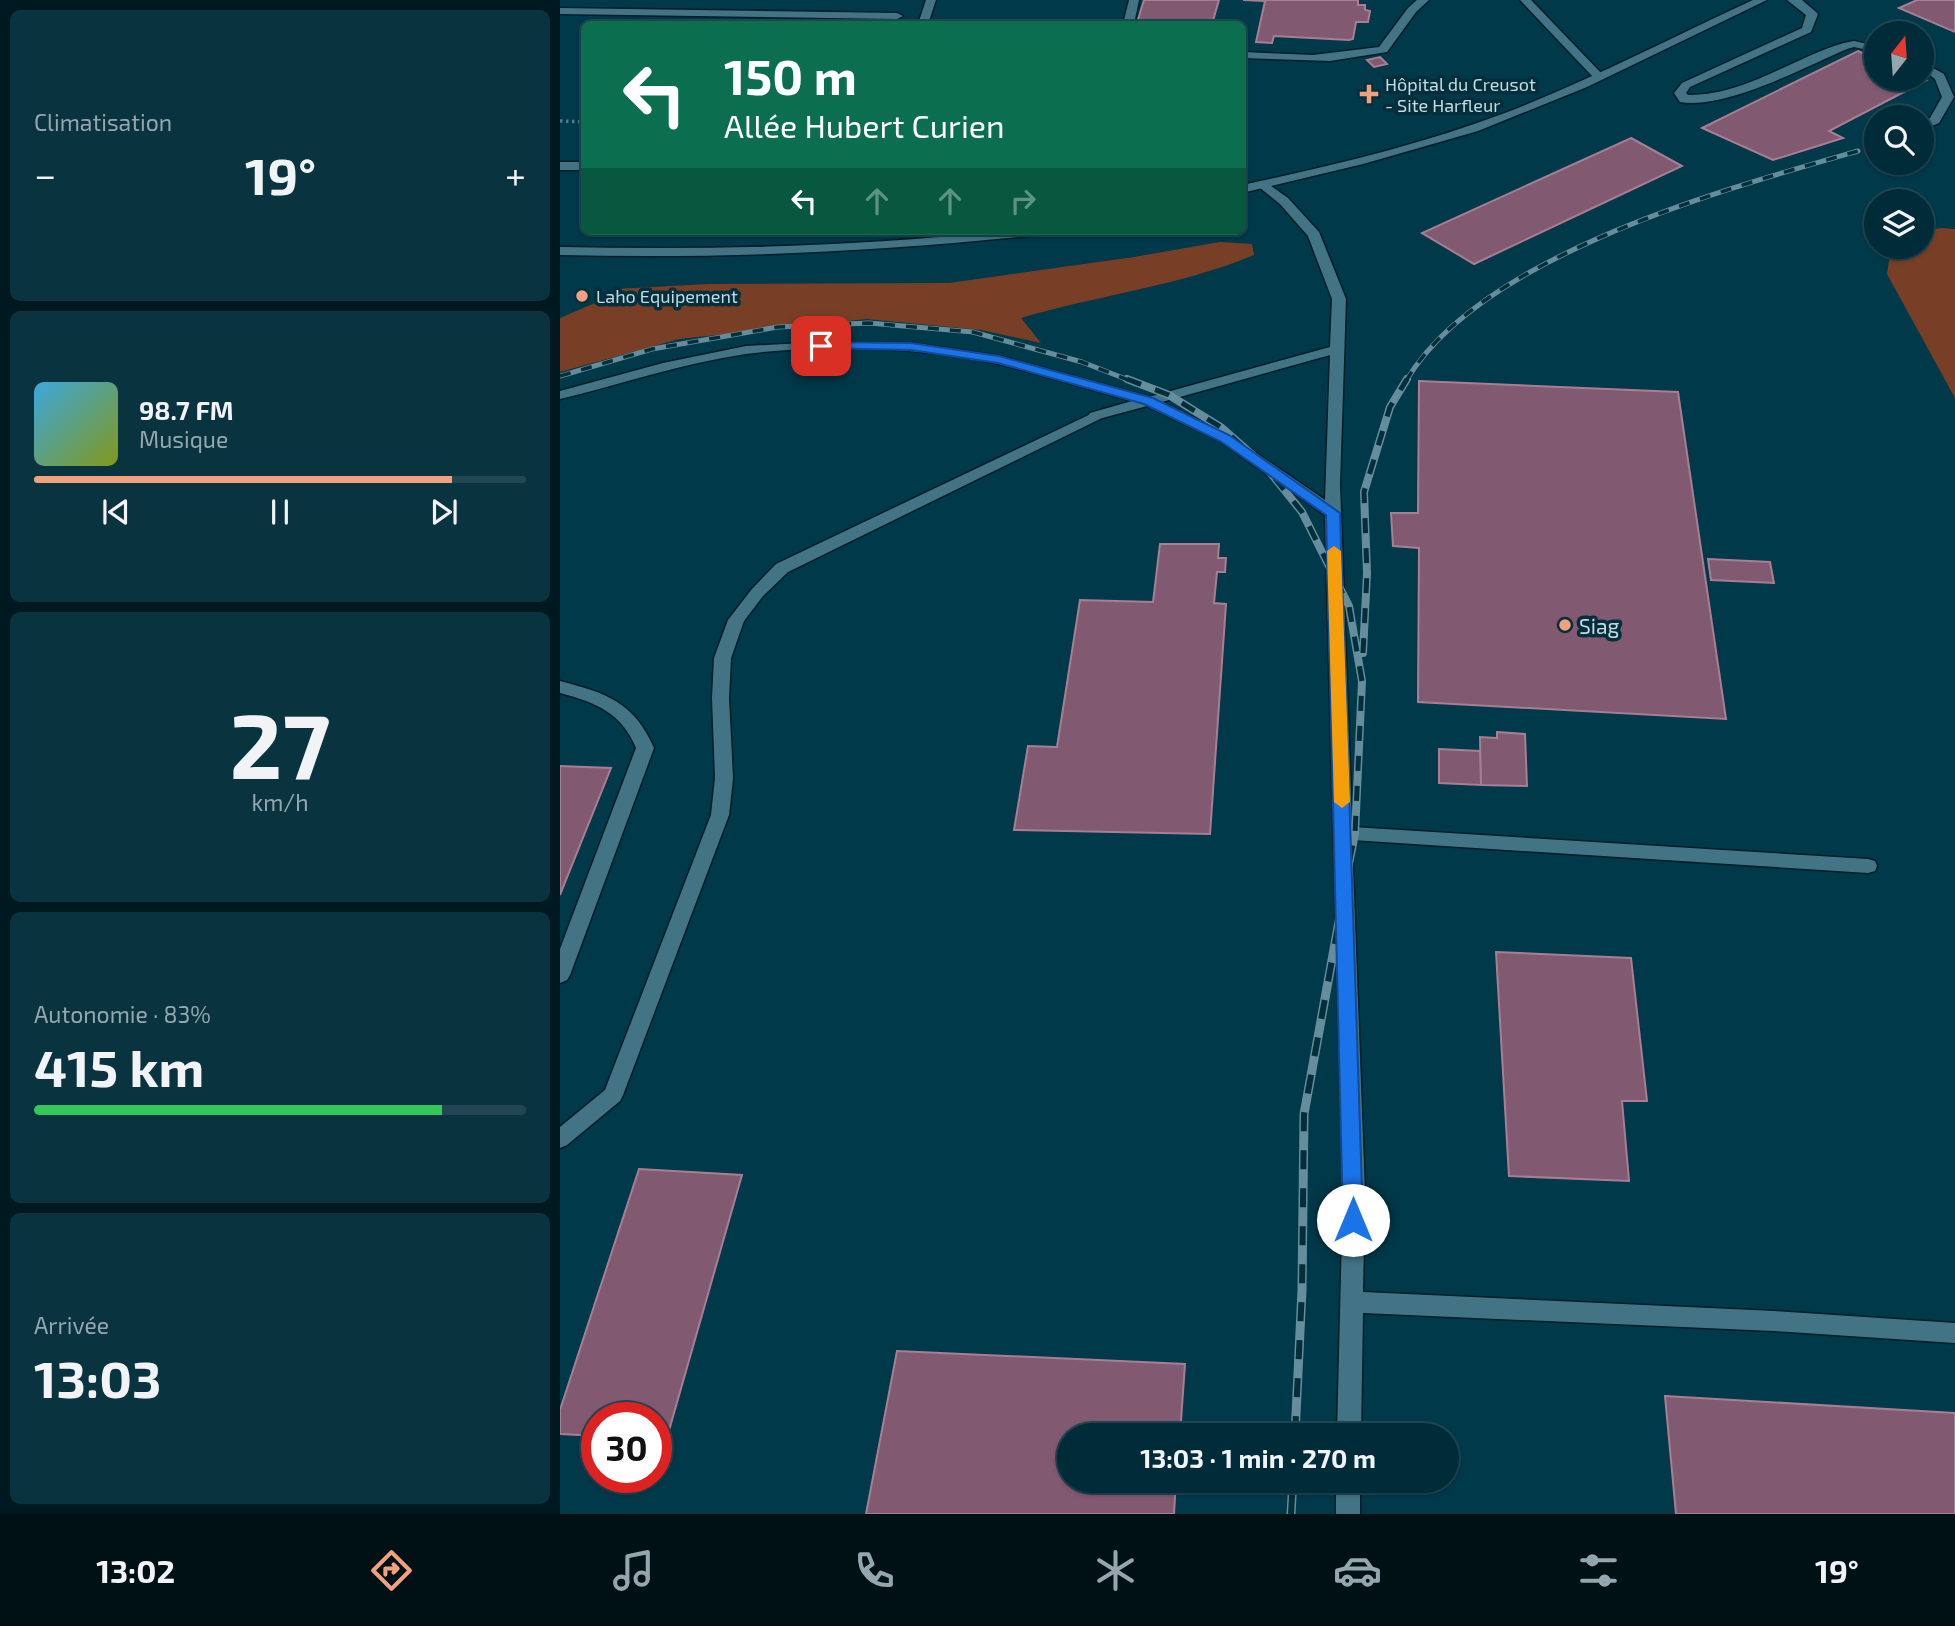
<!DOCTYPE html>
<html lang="fr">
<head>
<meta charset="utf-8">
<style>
  body { margin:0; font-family:"Exo 2",sans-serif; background:#0a3340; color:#f1f3f6; height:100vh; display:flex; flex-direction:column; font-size:26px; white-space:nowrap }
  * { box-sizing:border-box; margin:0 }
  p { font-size:23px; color:#95a7ae }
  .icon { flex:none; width:38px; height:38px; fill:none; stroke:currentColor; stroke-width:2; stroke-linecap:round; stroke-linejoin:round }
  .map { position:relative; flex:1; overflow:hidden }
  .sheet { display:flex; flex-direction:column; gap:10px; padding:10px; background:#00181f; width:560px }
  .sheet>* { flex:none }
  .hud { position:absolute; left:21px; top:21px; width:665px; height:214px; border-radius:10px; box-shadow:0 2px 5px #0004,0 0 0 2px #224753; background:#0b6e4f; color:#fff; overflow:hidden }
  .needle { width:46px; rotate:17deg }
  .controls { position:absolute; left:1304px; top:21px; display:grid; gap:14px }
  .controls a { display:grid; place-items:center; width:70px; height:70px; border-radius:50%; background:#002b38; box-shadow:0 2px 5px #0004,0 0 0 2px #224753; font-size:35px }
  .speed { position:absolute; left:21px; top:1402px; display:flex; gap:14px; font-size:35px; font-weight:700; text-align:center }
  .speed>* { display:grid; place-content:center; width:91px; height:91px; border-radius:50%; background:#002b38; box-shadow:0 2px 5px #0004,0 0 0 2px #224753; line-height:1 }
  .speed .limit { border:10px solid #d22; background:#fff; color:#111 }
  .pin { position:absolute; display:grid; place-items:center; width:60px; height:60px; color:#fff; margin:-30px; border-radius:14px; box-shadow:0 4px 10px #0006 }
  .me { position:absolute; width:77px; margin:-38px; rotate:0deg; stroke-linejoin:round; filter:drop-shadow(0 0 5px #0008) }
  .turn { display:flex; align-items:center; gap:24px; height:147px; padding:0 28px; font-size:32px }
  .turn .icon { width:91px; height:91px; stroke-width:2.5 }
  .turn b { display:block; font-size:49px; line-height:60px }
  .lanes { display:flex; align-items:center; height:66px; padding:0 28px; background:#0003; justify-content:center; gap:35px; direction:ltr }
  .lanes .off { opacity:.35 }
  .big { font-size:52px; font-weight:700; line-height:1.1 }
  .sheet .tile { flex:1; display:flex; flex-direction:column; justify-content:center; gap:10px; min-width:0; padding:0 24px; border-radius:10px; background:#0a3340 }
  .sheet .dial { align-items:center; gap:0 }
  .dial b { font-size:91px; line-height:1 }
  .song { display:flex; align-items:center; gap:21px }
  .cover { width:84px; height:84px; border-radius:10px; background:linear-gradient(135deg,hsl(200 70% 55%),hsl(70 70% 35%)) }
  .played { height:7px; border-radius:4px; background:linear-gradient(90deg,#f2a17e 85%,#224753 85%) }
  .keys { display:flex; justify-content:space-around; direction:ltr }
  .heat { display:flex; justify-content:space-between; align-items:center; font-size:38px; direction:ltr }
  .charge { height:10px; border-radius:5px; background:linear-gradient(90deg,#34c759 83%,#224753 0) }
  .trip { position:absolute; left:497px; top:1423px; width:402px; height:70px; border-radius:35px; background:#002b38; box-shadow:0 2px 5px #0004,0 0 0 2px #224753; font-weight:700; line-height:70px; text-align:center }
  .menu { display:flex; height:112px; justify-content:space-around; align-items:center; background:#001116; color:#95a7ae }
  .menu .icon { width:49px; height:49px }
  .menu .active { color:#f2a17e }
  .menu b { font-size:32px; color:#f1f3f6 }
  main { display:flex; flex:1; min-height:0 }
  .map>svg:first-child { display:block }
</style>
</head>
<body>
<main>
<section class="sheet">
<div class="tile"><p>Climatisation</p>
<div class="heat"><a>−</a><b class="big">19°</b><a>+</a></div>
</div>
<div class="tile">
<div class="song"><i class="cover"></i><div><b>98.7 FM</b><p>Musique</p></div></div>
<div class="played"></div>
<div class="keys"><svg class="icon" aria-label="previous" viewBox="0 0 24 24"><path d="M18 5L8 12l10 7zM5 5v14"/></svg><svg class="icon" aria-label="pause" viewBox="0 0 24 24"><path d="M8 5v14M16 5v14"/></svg><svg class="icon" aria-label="next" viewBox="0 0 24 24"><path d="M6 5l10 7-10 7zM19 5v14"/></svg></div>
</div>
<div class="tile dial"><b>27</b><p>km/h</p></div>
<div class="tile"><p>Autonomie · 83%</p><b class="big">415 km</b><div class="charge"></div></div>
<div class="tile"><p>Arrivée</p><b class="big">13:03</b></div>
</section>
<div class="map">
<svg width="1395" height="1514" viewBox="0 0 1395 1514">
  <rect width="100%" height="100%" fill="#00394a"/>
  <!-- green -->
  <path fill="#783f26" d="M1381 228 1395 229V398L1327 274 1331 247H1362V231Z
    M660 242 692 244 694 255C620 286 538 295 461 318L481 343 421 330 307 319 119 339 0 372V318L35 303 55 289 148 284 389 283 574 257Z"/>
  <!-- building -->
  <path fill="#815970" stroke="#a87e95" stroke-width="2" d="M584 0H659L652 24 577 23Z
    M683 0H798V5H805V10L810 11 808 22H796L793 39 789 40 714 36 712 43 696 42 705 1Z
    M1357 0H1395V32L1339 8Z
    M1298 51 1316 59V79L1365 81 1269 131 1283 138 1213 160 1142 128Z
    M820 57 827 64 814 67 807 60Z
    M1071 138 1122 166 914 264 862 233Z
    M859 381 1118 392 1166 719 858 702 859 548 833 546 831 513H858Z
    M600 544H659L658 558H666L665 572H657L654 603 666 604 650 834 454 830 468 746 497 747 520 600 593 602Z
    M1148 559 1210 562 1214 583 1151 580Z
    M937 732 965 734 967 786 921 785 920 737 937 738Z
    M879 749 920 751 921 785 879 783Z
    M0 766 51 768 0 895Z
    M936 952 1071 958 1087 1101H1062L1069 1181 949 1176Z
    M79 1169 182 1175 106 1441H96V1418H37V1436L0 1434V1410Z
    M337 1351 625 1364 620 1435H509V1480H616L614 1514H306Z
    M1105 1396 1395 1413V1514H1116Z"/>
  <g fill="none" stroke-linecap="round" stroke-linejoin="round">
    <defs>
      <path id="lane" d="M366 0H376L368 24H358Z
        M569 0H579L574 24H563Z
        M857 0H869L856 12 827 52 770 61 682 58V52L753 55 819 47 848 8Z
        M960 0H971L1041 73V77H1033Z
        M1227 0H1242L1256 12 1258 14 1251 32 1130 87 1126 93 1128 95C1184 96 1232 58 1284 43L1294 41 1316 46V52L1294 47 1287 49C1245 67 1165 110 1120 102L1114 93 1122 83 1242 28 1246 15Z
        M0 8 337 13 343 16 337 19 0 14Z
        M1362 62 1384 74 1394 97 1379 123 1362 130V122L1370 118 1382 97 1375 79 1362 69Z
        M0 162H24V170H0Z
        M535 412 542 416 540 419 228 572 203 596 184 621 171 658 169 698 173 778 169 815 63 1095 60 1101 7 1145 0 1148V1127L45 1090 151 815 155 778 152 698 154 658 168 620 192 589 216 564Z
        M0 681C46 693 74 702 94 748L10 975 7 980 0 983V949L76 748C62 713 35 702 0 693Z"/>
      <path id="street" d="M704 181 728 198 759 232 786 299 780 484 792 827 1308 859 1315 861 1317 866 1315 871 1308 873 792 840 805 1193 803 1292 1214 1311 1395 1323V1343L1214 1331 803 1313 801 1435H777L783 1193 765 515 660 441 587 406 535 420 530 419 528 416 530 413 572 401C528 389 484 375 439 364 364 347 262 344 186 354 123 363 62 384 0 399V391L103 363 186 346 261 342 351 343 439 356 589 397 770 347 772 299 748 236 720 204 700 188 698 185ZM770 355 765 500 670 435 602 402Z
        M776 1480H800V1514H776Z"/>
      <path id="secondary" d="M1193 0H1207L1027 87 918 131 803 164 682 193V185C771 166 860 145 945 113 1030 80 1111 38 1193 0Z
        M442 231H484L478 235C319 252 160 259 0 255V247C148 250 295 247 442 231Z"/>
    </defs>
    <!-- lane casing -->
    <use href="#lane" stroke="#041e27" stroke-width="3"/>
    <!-- street casing -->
    <use href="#street" stroke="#041e27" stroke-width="3"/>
    <!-- secondary casing -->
    <use href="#secondary" stroke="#041e27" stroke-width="3"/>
    <!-- path -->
    <path stroke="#517c8b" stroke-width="3.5" stroke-dasharray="2.5 3.5" stroke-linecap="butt" d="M0 121 24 122"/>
    <!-- lane -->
    <use href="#lane" fill="#427486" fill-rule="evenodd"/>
    <!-- street -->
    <use href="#street" fill="#427486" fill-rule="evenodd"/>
    <!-- secondary -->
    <use href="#secondary" fill="#427486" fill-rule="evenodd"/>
    <defs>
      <path id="rail-far2" d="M0 376 92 349 218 327 309 323 413 332 522 362 571 381
        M846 381C919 256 1165 189 1298 151"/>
      <path id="rail-far1" d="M567 379 609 395 662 428 705 466 742 512 789 606 802 681 795 834 787 874
        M803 653 807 573 804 492 830 407 847 379"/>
      <path id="rail" d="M735 1435 742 1290 744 1114 788 872
        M731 1514 733 1480"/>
    </defs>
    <!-- rail-far2 casing -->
    <use href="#rail-far2" stroke="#658d9b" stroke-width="5"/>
    <!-- rail-far1 casing -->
    <use href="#rail-far1" stroke="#658d9b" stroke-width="8"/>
    <!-- rail casing -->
    <use href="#rail" stroke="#658d9b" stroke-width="9"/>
    <!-- rail-far2 -->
    <use href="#rail-far2" stroke="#052e3b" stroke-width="3.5" stroke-dasharray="11" stroke-linecap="butt"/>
    <!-- rail-far1 -->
    <use href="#rail-far1" stroke="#052e3b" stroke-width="5" stroke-dasharray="15" stroke-linecap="butt"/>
    <!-- rail -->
    <use href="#rail" stroke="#052e3b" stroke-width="6" stroke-dasharray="19" stroke-linecap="butt"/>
  </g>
  <!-- route -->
  <path fill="#1a73e8" stroke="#114b97" stroke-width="2" d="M261 342 351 343 439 356 593 398 669 435 780 513 803 1220 800 1226 793 1229 786 1226 783 1220 766 515 660 441 584 404 438 363 351 350 257 348V343Z"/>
  <!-- slow -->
  <path fill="#f59e0b" d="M774 546 781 551 790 802 782 808 774 802 767 551Z"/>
  <!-- markers -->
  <g fill="#f2a17e" stroke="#052e3b" stroke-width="2.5">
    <path d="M805.5 83.5h7v7h7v7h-7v7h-7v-7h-7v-7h7z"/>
    <circle cx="22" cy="296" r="7"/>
    <circle cx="1005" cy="625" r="7"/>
  </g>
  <g text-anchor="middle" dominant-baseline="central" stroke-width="7" stroke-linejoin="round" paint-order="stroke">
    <!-- far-poi labels -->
    <g font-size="18" fill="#c2dbe5" stroke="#052e3b" text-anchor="start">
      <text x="825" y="84">Hôpital du Creusot<tspan x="825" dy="21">- Site Harfleur</tspan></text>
      <text x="36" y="296">Laho Equipement</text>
    </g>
    <!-- poi labels -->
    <g font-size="21" fill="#c2dbe5" stroke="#052e3b" text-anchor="start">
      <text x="1019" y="625">Siag</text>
    </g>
  </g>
</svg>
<div class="controls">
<a><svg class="needle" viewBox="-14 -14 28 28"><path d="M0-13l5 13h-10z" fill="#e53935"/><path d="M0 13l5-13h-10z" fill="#95a7ae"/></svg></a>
<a><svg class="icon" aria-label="search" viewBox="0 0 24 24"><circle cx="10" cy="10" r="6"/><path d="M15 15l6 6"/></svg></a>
<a><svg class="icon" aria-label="layers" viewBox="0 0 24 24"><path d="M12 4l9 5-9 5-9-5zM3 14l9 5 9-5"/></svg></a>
</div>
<div class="speed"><div class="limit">30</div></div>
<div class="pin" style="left:261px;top:346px;background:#d93025"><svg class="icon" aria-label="arrive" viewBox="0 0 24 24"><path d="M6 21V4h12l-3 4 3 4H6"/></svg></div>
<svg class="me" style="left:793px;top:1220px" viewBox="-20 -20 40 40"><circle r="19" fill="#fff"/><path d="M0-13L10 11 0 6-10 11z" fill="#1a73e8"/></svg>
<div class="trip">13:03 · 1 min · 270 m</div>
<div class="hud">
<div class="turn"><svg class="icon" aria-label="left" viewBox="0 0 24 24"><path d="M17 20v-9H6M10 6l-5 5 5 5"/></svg><div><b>150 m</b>Allée Hubert Curien</div></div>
<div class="lanes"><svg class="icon" aria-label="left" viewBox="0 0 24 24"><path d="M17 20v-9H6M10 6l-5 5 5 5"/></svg><svg class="icon off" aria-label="ahead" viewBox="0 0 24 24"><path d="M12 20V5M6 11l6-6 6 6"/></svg><svg class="icon off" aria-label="ahead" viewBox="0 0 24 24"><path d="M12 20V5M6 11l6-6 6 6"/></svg><svg class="icon off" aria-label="right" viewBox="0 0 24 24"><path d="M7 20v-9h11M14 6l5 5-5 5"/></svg></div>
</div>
</div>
</main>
<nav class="menu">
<b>13:02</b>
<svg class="icon active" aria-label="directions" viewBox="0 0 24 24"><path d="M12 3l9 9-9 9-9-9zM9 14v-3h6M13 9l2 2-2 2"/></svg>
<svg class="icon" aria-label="music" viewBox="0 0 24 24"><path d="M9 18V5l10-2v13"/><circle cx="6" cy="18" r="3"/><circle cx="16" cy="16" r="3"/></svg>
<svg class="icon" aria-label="phone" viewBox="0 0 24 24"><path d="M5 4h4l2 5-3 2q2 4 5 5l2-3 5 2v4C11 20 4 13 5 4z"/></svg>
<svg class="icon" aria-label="climate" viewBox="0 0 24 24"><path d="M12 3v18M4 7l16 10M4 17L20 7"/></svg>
<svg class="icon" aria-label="car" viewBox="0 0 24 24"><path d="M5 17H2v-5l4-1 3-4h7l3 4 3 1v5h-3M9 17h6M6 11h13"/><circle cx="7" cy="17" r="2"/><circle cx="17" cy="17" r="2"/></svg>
<svg class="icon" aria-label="filters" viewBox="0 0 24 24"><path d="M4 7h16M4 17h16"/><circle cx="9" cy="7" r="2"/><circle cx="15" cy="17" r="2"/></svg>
<b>19°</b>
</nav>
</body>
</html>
